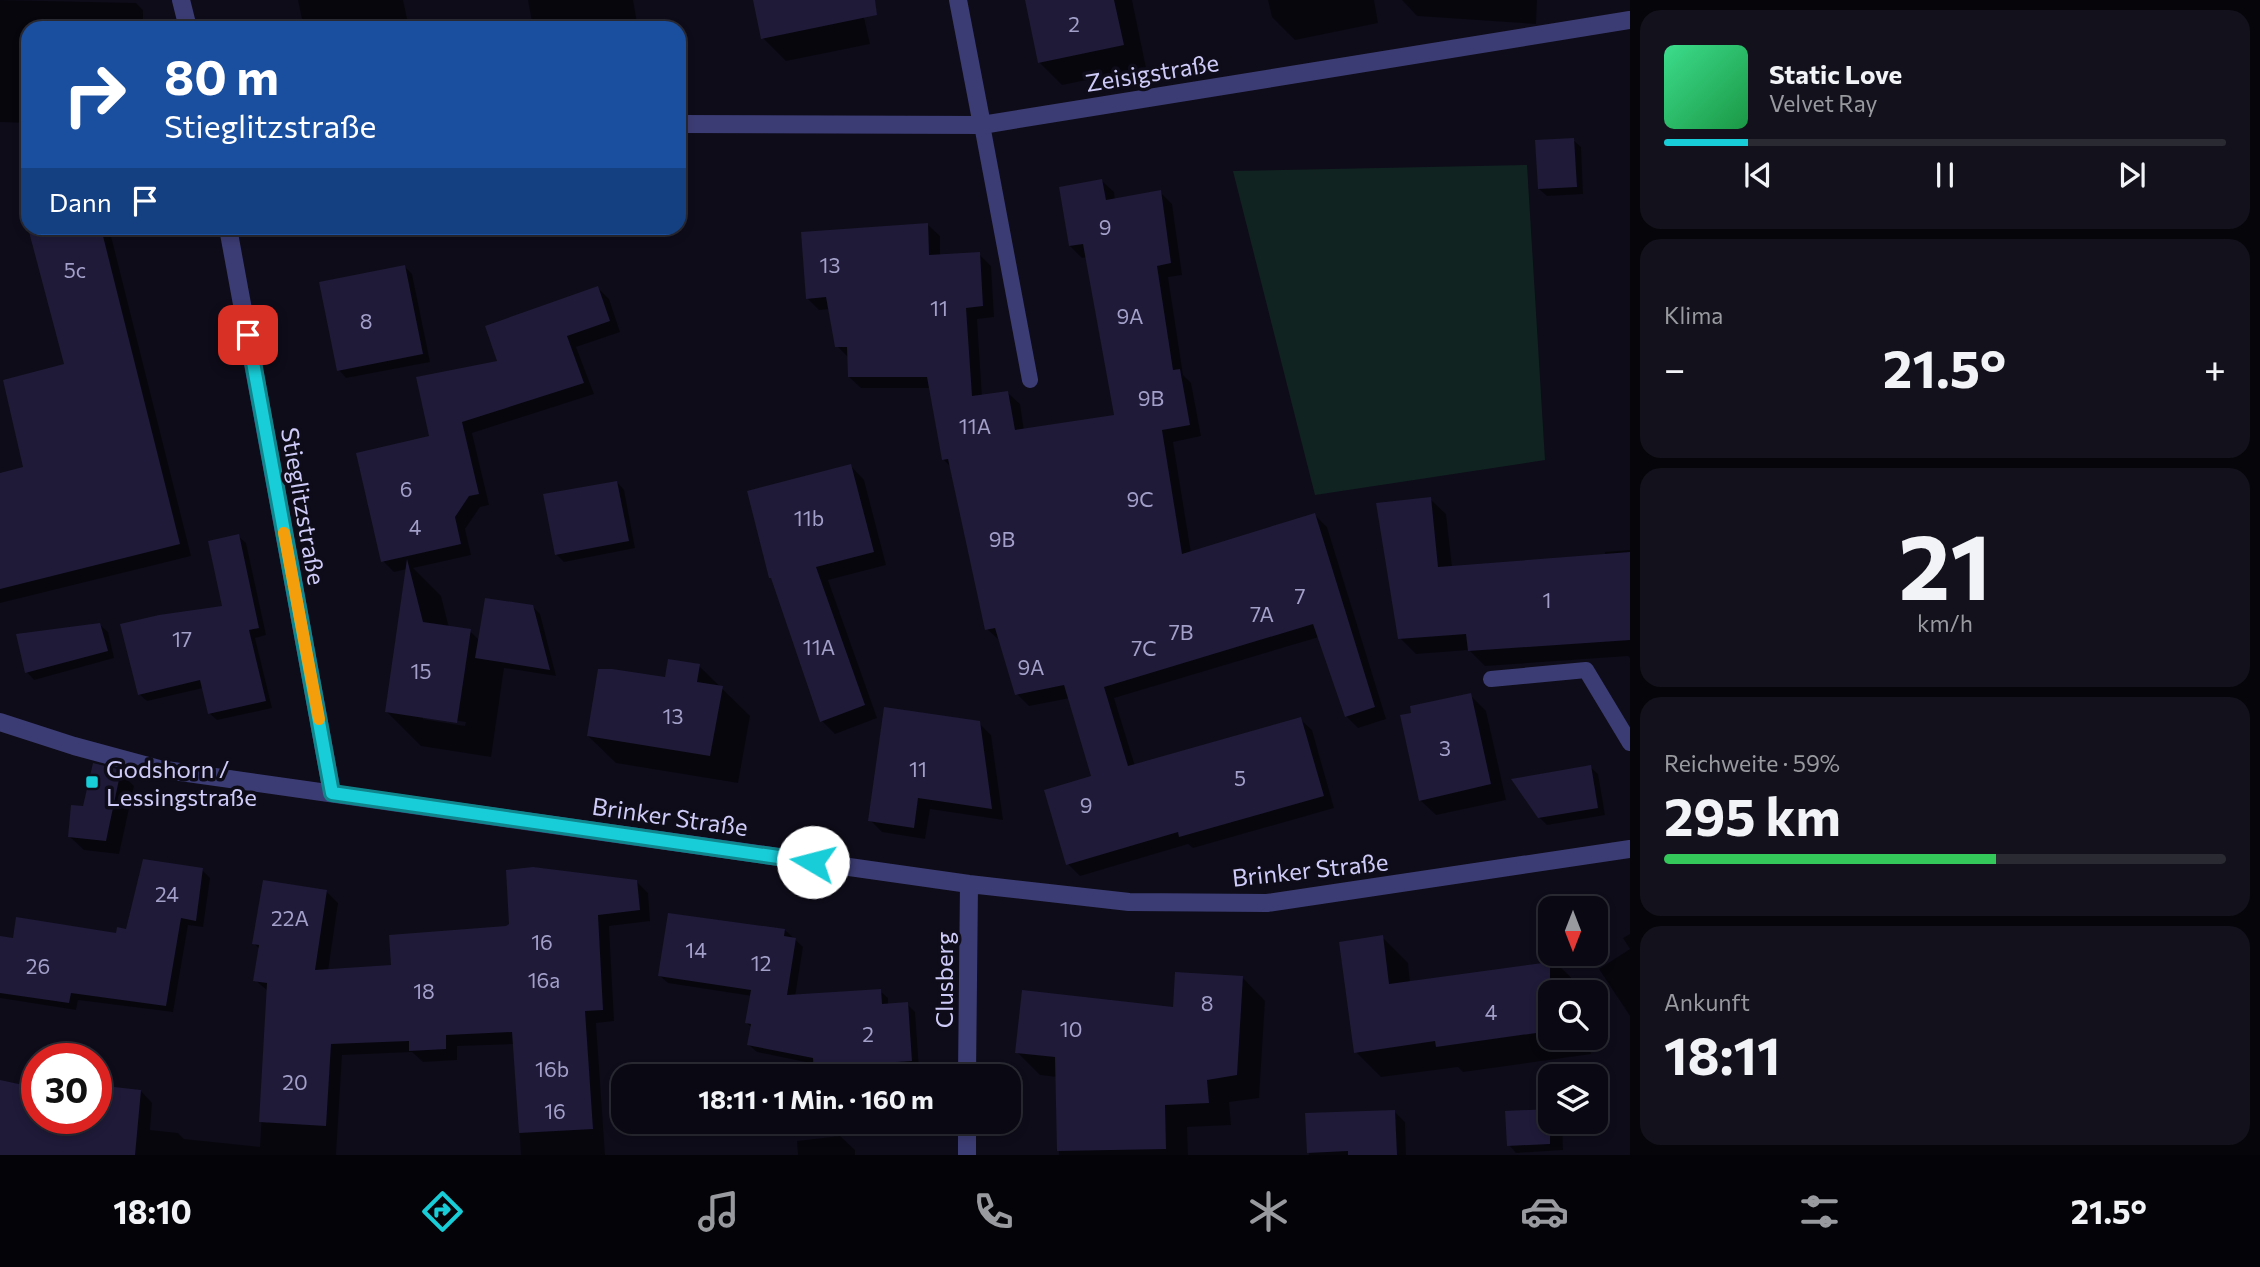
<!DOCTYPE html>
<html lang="de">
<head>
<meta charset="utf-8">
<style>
  body { margin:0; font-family:Commissioner,sans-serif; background:#13121c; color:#f1f3f6; height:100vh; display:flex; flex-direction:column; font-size:26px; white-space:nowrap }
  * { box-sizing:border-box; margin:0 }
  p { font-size:23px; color:#999aa0 }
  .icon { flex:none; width:38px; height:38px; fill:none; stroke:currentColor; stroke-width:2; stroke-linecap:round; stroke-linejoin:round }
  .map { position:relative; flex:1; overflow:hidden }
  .drawer { display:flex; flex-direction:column; gap:10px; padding:10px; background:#06050a; width:630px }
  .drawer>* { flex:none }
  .guide { position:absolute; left:21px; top:21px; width:665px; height:214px; border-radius:21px; box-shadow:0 4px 10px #0003,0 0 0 2px #2a2a33; background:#1a4fa0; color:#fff; overflow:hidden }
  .needle { width:46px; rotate:180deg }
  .fabs { position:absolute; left:1538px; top:896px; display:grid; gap:14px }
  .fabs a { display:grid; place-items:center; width:70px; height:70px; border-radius:14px; background:#0a0913; box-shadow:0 4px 10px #0003,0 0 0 2px #2a2a33; font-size:35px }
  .speed { position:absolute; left:21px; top:1043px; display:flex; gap:14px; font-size:35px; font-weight:700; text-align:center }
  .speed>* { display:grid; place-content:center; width:91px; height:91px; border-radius:50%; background:#0a0913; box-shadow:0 4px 10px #0003,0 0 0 2px #2a2a33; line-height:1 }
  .speed .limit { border:10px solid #d22; background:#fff; color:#111 }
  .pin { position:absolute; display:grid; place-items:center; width:60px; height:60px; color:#fff; margin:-30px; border-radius:14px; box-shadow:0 4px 10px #0006 }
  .me { position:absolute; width:77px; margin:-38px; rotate:278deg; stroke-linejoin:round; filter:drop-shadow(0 0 5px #0008) }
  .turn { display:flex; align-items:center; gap:24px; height:147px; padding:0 28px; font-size:32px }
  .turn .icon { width:91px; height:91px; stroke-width:2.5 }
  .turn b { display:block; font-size:49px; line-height:60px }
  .then { display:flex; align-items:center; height:66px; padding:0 28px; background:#0003; gap:14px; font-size:26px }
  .big { font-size:52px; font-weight:700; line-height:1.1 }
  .drawer .widget { flex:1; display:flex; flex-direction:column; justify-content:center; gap:10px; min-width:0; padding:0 24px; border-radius:21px; background:#13121c }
  .drawer .dial { align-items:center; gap:0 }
  .dial b { font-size:91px; line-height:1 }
  .song { display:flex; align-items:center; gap:21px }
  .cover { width:84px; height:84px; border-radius:10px; background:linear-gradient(135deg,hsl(150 70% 55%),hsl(140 70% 35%)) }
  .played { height:7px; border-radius:4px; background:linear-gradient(90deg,#18cdd8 15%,#2a2a33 15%) }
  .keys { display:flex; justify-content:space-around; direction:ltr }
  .heat { display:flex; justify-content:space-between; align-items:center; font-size:38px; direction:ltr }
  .charge { height:10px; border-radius:5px; background:linear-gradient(90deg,#34c759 59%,#2a2a33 0) }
  .trip { position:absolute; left:611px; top:1064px; width:410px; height:70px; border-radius:21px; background:#0a0913; box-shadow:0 4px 10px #0003,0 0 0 2px #2a2a33; font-weight:700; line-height:70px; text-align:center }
  .tabs { display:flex; height:112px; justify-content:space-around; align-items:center; background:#040408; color:#999aa0 }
  .tabs .icon { width:49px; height:49px }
  .tabs .current { color:#18cdd8 }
  .tabs b { font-size:32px; color:#f1f3f6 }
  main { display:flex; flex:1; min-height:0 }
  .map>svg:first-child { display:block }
</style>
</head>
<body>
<main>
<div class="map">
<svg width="1630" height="1155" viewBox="0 0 1630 1155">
  <rect width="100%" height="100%" fill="#0e0c19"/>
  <!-- green -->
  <path fill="#102321" d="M1527 165 1545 460 1315 495 1233 171Z"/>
  <!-- shadow -->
  <path fill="#0007" fill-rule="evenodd" d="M0 0 136 3 143 10V28H28V123L0 122Z
    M298 0H403L409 28H307L303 24Z
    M528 0H633L638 28H533Z
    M755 0H860L870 44 786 61 763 38Z
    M1026 0H1132L1146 68 1062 85 1039 62Z
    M1268 0H1374L1378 23 1295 40 1272 17Z
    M1402 0H1537L1536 24 1417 16Z
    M1573 140 1581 147 1583 194 1547 196 1539 189Z
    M1102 181 1114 192 1115 200 1160 192 1172 204 1182 275 1168 277 1183 375 1191 383 1201 436 1173 442 1191 553 1315 515 1327 527 1386 719 1358 728 1346 716 1319 637 1114 698 1135 766 1300 719 1312 730 1334 808 1193 848 1188 844 1080 876 1068 864 1093 778 1070 698 1029 706 1017 694 1000 641 987 629 952 468 943 459 931 388H861L849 377V358L837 346 830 309 819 310 807 298 928 225 940 236V256L979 254 991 266 994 317 977 319 982 397 1008 393 1020 404 1024 431 1116 417 1087 257 1082 258 1070 246Z
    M28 206V220L25 207Z
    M30 228H109L191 556 0 603V475L25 468 66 366Z
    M404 266 412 274 430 362 346 378 339 370Z
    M598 288 609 299 620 332 576 347 594 394 472 433 489 505 480 507 465 529 471 555 413 568 441 596 449 628 470 631 480 641 532 606 540 614 556 676 504 668 491 757 421 746 386 711 407 569 394 572 383 561 431 437 499 363ZM423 716 466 722 465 726 423 719Z
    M851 466 864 480 886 565 828 580 877 718 835 734 822 721 774 581Z
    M617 482 624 490 635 548 564 562 556 554Z
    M1430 499 1446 514 1452 567 1605 556V552L1630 550V658L1628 656 1485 666 1469 650 1416 654 1400 638Z
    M238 536 246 543 266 635 255 638 272 708 217 720 209 713 203 688 147 701 139 694 224 608Z
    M100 625 108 632 114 658 34 680 27 672Z
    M699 666 750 716 738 783 616 763 588 736 666 679Z
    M1470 695 1486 711 1506 800 1436 815 1420 800Z
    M979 723 991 735 1003 820 930 809 925 839 882 832 870 820Z
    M1590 767 1598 774 1605 815 1547 825 1539 817Z
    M120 772 134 786 119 854 84 850 70 837 84 807Z
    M202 870 210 878 203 927 188 925 173 1012 78 1000 76 1010 0 998V937L15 940 118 935 127 931Z
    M636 881 648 893 650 921 609 926 614 1021 596 1023 605 1155H521L514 1044 457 1046V1060L423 1062 412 1052 342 1055 336 1155H0V1082L37 1118H96L141 1091 152 1103 150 1130 178 1133 184 1139 260 1147 269 992 255 980 260 950 254 943 326 891 338 903 328 971 393 966Z
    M785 930 803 947 795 997 880 991 888 998V1006L907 1004 915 1012 919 1068 855 1072 856 1076H816L815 1064 757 1052 749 1045 752 1028 747 1023 752 996 668 983 660 976Z
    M1630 934V1016L1599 969 1630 949 1623 938Z
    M1382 937 1408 963 1410 983 1556 963 1582 988 1583 992H1550V1038H1589L1591 1054 1463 1072 1458 1067 1381 1077 1356 1052Z
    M1243 978 1265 1001 1259 1098 1229 1102 1231 1125 1187 1127 1188 1155H1059L1057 1077 1040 1075 1017 1052 1175 1009Z
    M1550 1110V1122H1562L1563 1150 1516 1153 1509 1145 1507 1113Z
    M1395 1112 1405 1122 1406 1155H1309L1307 1115Z
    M840 1136 855 1150V1155H798L797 1141Z"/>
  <!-- building -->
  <path fill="#1f1a38" d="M753 0H875L877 15 761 39Z
    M1025 0H1114L1124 45 1038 63Z
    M1574 138 1577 187 1538 189 1535 140Z
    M1102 179 1106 200 1161 190 1171 263 1157 266 1173 370 1180 369 1190 425 1162 430 1182 554 1315 513 1375 707 1345 717 1313 624 1104 687 1128 766 1301 717 1324 796 1179 837 1178 832 1066 865 1044 790 1091 776 1064 685 1015 695 995 628 985 630 948 459 942 460 927 377H848L847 347H835L826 297 806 299 801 232 928 223 929 255 980 252 983 306 966 308 972 396 1008 391 1015 430 1114 415 1083 244 1069 246 1059 187Z
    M28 228H101L180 544 0 589V473L23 467 3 380 64 364Z
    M405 265 423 354 337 371 319 282Z
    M598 286 610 321 567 336 584 383 462 422 479 494 469 496 455 517 461 544 381 562 356 453 429 436 416 377 497 361 485 326Z
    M851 464 874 552 816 567 865 705 820 722 771 578H769L747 491Z
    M617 481 629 541 555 555 543 494Z
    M1431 497 1438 567 1630 552V640L1468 651 1466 634 1398 639 1376 503Z
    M239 534 259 628 249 630 266 701 208 714 200 680 138 695 120 624 159 615 222 606 208 541Z
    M407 559 423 622 471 629 457 723 385 712Z
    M485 598 533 605 550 670 475 658Z
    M100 623 108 651 25 673 16 634Z
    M668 659 700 664 697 682 723 686 710 756 587 736 598 669H612L665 677Z
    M1471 693 1491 784 1419 801 1400 715 1411 713 1410 706Z
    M884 707 980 721 992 809 918 798 914 828 868 821Z
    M93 763 121 770 106 841 68 837 71 805 83 806Z
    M1591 765 1598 808 1538 818 1511 779Z
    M143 859 203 868 196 921 181 918 166 1006 71 993 69 1003 0 993V936L13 938 16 917 116 933 117 927 126 929Z
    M533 867 637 880 640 910 598 915 603 1010 585 1011 593 1129 519 1133 512 1032 446 1035V1049L409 1051V1041L331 1044 326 1126 259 1122 267 983 253 981 259 945 252 944 263 880 327 890 315 970 391 965 389 935 506 926 509 924 506 870Z
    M668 913 785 929 784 936 796 938 787 995 881 989 882 1004 908 1002 912 1061 849 1065V1076H814L813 1058 747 1045 751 1024 745 1023 751 990 658 976Z
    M1383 935 1389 984 1550 962V1031L1436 1047 1435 1041 1354 1053 1339 942Z
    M1175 972 1243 976 1237 1075 1207 1080 1209 1103 1165 1105 1166 1149 1057 1151 1055 1057 1015 1053 1022 990 1173 1007Z
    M0 1080 37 1088V1118H96V1085L141 1090 135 1155H0Z
    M1550 1109V1144L1507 1146 1505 1111Z
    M1395 1110 1397 1155H1348V1151L1307 1153 1305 1113Z"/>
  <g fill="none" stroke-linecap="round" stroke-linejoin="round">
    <!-- lane -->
    <path stroke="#3c3c74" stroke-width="16" d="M982 125 1030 380
      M1491 679 1586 670 1630 743"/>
    <!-- street -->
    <path stroke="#3c3c74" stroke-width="18" d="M181 0 188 28
      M958 0 982 125
      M679 124 982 125 1630 20
      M228 228 332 793
      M0 722 74 746 159 769 969 884 1129 902 1267 903 1630 849
      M967 1076 969 884
      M967 1155V1122"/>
  </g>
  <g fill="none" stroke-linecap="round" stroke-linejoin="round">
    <defs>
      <path id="route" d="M248 335 332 793 813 862"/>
    </defs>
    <!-- route casing -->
    <use href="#route" stroke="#10858c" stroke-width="18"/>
    <!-- route -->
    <use href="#route" stroke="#18cdd8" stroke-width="12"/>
    <!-- slow -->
    <path stroke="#f59e0b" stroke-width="12" d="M284 533 319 719"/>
  </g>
  <!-- markers -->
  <rect fill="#18cdd8" stroke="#0e0c19" stroke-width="2.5" x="85" y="775" width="14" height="14" rx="3.5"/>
  <g text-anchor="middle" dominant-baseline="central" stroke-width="7" stroke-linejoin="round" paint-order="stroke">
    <!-- number labels -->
    <g font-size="21" fill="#a29fc9">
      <text x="1074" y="23">2</text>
      <text x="1105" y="226">9</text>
      <text x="830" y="264">13</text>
      <text x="75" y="269">5c</text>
      <text x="939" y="307">11</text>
      <text x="1130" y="315">9A</text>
      <text x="366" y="320">8</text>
      <text x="1151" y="397">9B</text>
      <text x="975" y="425">11A</text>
      <text x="406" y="488">6</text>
      <text x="1140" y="498">9C</text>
      <text x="809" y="517">11b</text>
      <text x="415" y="526">4</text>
      <text x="1002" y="538">9B</text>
      <text x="1300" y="595">7</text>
      <text x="1547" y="599">1</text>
      <text x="1262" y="613">7A</text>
      <text x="1181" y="631">7B</text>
      <text x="182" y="638">17</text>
      <text x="819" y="646">11A</text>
      <text x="1144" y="647">7C</text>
      <text x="1031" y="666">9A</text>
      <text x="421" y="670">15</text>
      <text x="673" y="715">13</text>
      <text x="1445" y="747">3</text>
      <text x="918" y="768">11</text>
      <text x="1240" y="777">5</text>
      <text x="1086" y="804">9</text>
      <text x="167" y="893">24</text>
      <text x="290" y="917">22A</text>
      <text x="542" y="941">16</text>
      <text x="696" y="949">14</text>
      <text x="761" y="962">12</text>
      <text x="38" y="965">26</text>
      <text x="544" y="979">16a</text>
      <text x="424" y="990">18</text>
      <text x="1207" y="1002">8</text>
      <text x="1491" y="1011">4</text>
      <text x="1071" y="1028">10</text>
      <text x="868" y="1033">2</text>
      <text x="552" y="1068">16b</text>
      <text x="295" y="1081">20</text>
      <text x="555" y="1110">16</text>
    </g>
    <!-- street labels -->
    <g font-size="24" fill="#cecbf9" stroke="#0e0c19">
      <text transform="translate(1152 72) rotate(-9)">Zeisigstraße</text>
      <text transform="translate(304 506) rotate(80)">Stieglitzstraße</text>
      <text transform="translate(670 816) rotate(8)">Brinker Straße</text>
      <text transform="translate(1310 869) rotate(-6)">Brinker Straße</text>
      <text transform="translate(943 980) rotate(-90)">Clusberg</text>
    </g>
    <!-- poi labels -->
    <g font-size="24" fill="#cecbf9" stroke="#0e0c19" text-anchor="start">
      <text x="106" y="768">Godshorn /<tspan x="106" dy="28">Lessingstraße</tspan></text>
    </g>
  </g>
</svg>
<div class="fabs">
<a><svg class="needle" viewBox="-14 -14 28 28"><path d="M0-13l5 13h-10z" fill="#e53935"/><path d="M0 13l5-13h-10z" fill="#999aa0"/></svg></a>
<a><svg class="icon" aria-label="search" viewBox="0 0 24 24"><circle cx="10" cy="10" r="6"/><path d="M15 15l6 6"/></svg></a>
<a><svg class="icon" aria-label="layers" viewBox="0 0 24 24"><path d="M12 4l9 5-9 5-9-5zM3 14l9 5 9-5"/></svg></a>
</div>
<div class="speed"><div class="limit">30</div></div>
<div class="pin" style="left:248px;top:335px;background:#d93025"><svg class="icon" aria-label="arrive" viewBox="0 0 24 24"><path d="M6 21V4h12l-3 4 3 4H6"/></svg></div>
<svg class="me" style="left:813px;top:862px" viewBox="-20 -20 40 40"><circle r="19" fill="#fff"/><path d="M0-13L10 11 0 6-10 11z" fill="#18cdd8"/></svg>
<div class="trip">18:11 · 1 Min. · 160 m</div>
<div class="guide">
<div class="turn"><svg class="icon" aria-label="right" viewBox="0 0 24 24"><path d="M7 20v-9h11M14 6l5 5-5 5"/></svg><div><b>80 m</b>Stieglitzstraße</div></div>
<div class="then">Dann<svg class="icon" aria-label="arrive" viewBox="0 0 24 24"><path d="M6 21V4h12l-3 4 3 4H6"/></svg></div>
</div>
</div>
<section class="drawer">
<div class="widget">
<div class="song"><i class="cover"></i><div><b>Static Love</b><p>Velvet Ray</p></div></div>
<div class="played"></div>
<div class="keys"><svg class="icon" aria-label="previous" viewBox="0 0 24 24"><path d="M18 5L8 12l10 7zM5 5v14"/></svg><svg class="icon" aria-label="pause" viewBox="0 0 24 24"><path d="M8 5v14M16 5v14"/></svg><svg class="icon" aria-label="next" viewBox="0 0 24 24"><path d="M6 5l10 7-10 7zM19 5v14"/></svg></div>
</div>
<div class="widget"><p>Klima</p>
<div class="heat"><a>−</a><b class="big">21.5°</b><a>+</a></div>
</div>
<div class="widget dial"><b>21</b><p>km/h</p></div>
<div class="widget"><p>Reichweite · 59%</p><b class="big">295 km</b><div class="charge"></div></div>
<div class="widget"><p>Ankunft</p><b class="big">18:11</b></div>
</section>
</main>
<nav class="tabs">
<b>18:10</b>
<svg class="icon current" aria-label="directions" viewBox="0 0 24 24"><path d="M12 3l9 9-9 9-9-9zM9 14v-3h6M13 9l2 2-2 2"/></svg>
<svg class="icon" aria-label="music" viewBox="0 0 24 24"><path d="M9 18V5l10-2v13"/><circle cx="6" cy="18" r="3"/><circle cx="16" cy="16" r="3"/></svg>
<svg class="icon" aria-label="phone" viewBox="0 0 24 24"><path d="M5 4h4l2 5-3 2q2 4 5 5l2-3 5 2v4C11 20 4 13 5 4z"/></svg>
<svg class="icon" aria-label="climate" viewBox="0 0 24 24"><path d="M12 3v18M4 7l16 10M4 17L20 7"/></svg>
<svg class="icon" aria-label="car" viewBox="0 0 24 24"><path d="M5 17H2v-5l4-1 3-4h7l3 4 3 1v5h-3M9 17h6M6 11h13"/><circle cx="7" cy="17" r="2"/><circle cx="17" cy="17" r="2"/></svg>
<svg class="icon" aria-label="filters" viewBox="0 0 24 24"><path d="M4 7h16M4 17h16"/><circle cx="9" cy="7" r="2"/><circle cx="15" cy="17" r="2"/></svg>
<b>21.5°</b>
</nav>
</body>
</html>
